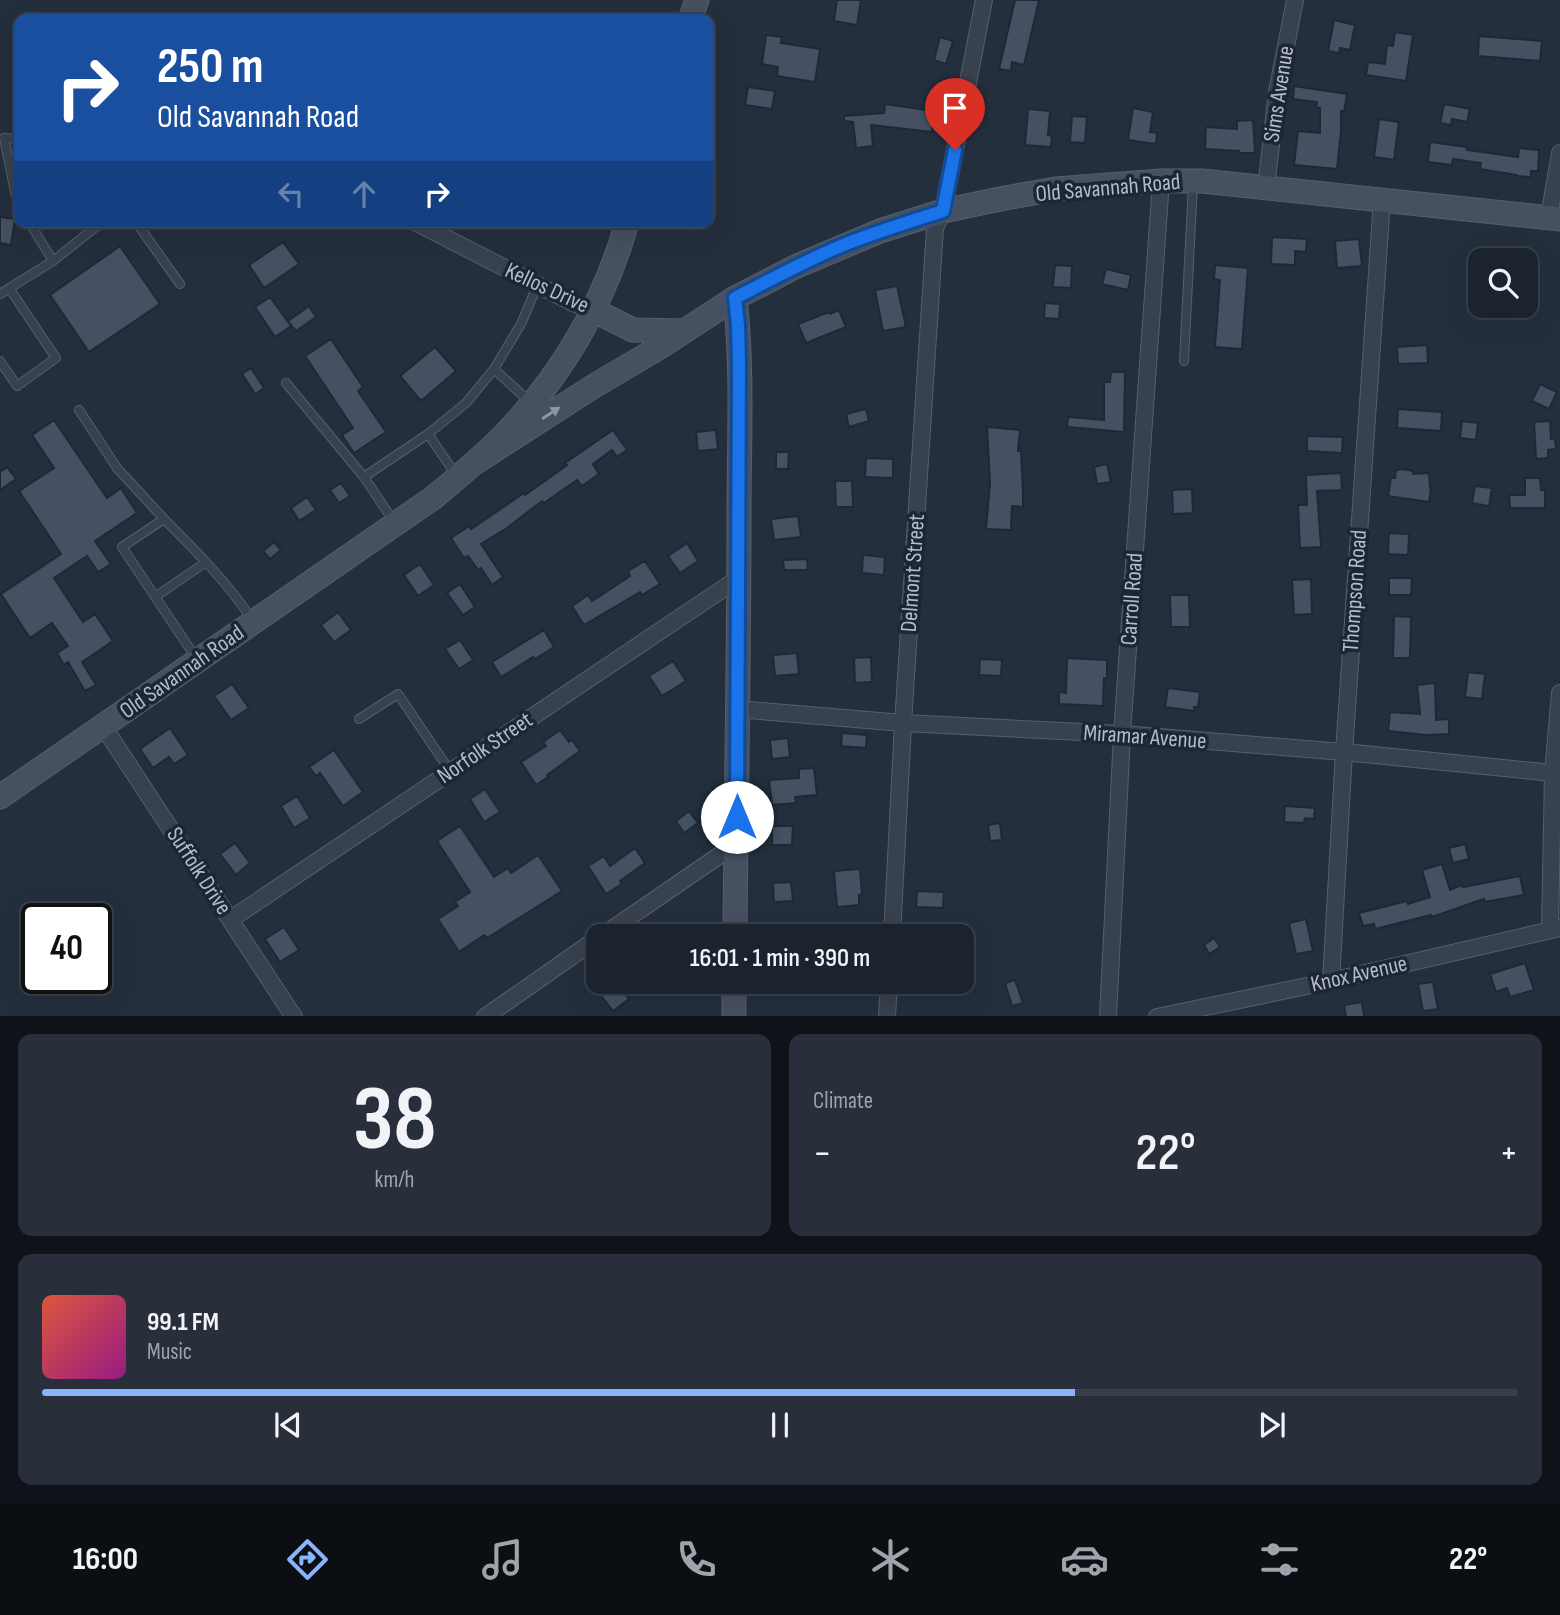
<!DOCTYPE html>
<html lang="en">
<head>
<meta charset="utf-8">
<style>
  body { margin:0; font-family:"Sofia Sans Condensed",sans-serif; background:#282f3a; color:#f1f3f6; height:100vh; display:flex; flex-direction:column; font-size:26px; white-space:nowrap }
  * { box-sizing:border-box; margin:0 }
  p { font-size:23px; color:#a0a4aa }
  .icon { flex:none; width:38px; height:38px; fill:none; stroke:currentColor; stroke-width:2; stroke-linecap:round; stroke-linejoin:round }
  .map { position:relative; height:1016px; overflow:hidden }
  .drawer { display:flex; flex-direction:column; gap:18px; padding:18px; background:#0f1319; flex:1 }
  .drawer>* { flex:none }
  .guide { position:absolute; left:14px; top:14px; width:700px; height:214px; border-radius:14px; box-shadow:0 7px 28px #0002,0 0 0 2px #39404a; background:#1a4fa0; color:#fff; overflow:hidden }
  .fabs { position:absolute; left:1468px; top:248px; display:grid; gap:14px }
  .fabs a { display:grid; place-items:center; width:70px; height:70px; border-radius:14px; background:#1b232e; box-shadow:0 7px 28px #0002,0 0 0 2px #39404a; font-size:35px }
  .speed { position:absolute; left:21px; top:903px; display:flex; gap:14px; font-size:35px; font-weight:700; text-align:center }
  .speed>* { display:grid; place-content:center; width:91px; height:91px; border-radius:50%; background:#1b232e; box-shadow:0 7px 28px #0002,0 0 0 2px #39404a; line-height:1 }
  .speed .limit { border:4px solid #111; border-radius:10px; background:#fff; color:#111 }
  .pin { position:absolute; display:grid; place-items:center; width:60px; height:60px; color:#fff; margin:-72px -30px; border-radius:50% 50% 50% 0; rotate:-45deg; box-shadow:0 0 7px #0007 }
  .pin .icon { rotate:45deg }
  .me { position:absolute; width:77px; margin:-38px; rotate:0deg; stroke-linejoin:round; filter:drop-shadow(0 0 5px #0008) }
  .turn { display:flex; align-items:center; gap:24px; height:147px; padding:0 28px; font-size:32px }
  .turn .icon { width:91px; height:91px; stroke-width:2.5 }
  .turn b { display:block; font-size:49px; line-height:60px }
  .lanes { display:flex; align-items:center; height:66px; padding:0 28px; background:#0003; justify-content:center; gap:35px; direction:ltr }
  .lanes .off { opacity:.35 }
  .big { font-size:52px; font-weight:600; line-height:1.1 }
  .drawer .widget { flex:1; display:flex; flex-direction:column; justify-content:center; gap:10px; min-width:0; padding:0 24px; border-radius:14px; background:#282f3a }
  .drawer .dial { align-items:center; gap:0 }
  .dial b { font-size:91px; line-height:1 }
  .song { display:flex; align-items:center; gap:21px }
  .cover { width:84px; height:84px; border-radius:10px; background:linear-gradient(135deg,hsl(10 70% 55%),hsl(310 70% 35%)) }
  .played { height:7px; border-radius:4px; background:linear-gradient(90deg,#8ab4f8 70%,#39404a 70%) }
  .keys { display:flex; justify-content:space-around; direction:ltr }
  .heat { display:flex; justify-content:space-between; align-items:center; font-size:38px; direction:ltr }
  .drawer .tiles { flex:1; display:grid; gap:18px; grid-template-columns:1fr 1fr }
  .widget:last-child { grid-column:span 2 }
  .trip { position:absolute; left:586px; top:924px; width:388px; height:70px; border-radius:14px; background:#1b232e; box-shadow:0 7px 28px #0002,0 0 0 2px #39404a; font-weight:600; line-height:70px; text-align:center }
  .tab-bar { display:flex; height:112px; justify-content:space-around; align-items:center; background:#0b0e12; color:#a0a4aa }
  .tab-bar .icon { width:49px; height:49px }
  .tab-bar .selected { color:#8ab4f8 }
  .tab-bar b { font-size:32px; color:#f1f3f6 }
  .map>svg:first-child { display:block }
</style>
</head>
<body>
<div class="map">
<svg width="1560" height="1017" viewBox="0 0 1560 1017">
  <rect width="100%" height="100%" fill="#242f3e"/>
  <!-- building -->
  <path fill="#455162" stroke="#1f2835" stroke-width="2" d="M837 0H861L857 25 834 21Z
    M1015 0H1039L1024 65 1012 62 1011 71 999 69Z
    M1334 20 1355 25 1350 50 1340 48 1339 53 1328 51Z
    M1395 32 1413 35 1406 81 1366 75 1368 62 1385 64 1387 45 1393 46Z
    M766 35 782 37 781 43 820 49 815 82 777 76 778 67 762 64Z
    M1479 36 1542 41 1540 61 1478 56Z
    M940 37 953 41 946 64 934 60Z
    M1294 86 1347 94 1344 112 1341 111V131L1337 169 1294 165 1298 131 1320 133V108L1316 107 1317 102 1293 99Z
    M748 87 775 91 772 109 745 105Z
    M885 104 934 111 932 132 871 125 873 146 856 148 853 122 844 121V116L884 113Z
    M1444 104 1470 109 1467 122 1452 119 1451 125 1440 123Z
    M1133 108 1153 112 1150 132 1157 133 1156 144 1128 140Z
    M1028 109 1050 111 1048 135 1052 136 1051 147 1025 145Z
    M1072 116 1087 117 1085 143 1070 142Z
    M1379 119 1399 122 1394 160 1374 157Z
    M1253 120 1255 153H1239V151L1205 149 1206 127 1237 129V121Z
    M1430 142 1467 147V150L1518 157 1519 148 1539 150 1538 171H1531V177L1517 176V175L1480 169 1481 163 1453 159 1452 165 1428 162Z
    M0 217 15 219 11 245 0 243Z
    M1272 237 1307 239 1306 252 1295 251V265L1271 264Z
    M1359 239 1362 266 1337 268 1335 241Z
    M283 242 299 264 264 288 249 265Z
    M120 246 160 304 89 352 50 295Z
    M1055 265 1072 266 1071 288 1053 287Z
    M1215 265 1248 268 1242 349 1215 347 1220 280 1214 279Z
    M1480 268V283H1468L1467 269Z
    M1106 269 1131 275 1128 290 1102 284Z
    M897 286 906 327 883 331 875 290Z
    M270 297 291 326 275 337 255 307Z
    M1045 303 1060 304 1059 319 1044 318Z
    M309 306 316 317 296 331 288 321Z
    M839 310 846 327 806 343 798 324 829 312 830 314Z
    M331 339 363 387 358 391 386 432 354 453 342 435 353 428 305 356Z
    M1427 345 1428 363 1398 364 1397 347Z
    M435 347 456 371 421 401 400 376Z
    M251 368 264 388 255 394 242 374Z
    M1111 372H1125L1124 432 1067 427 1068 417 1104 420V382H1110Z
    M1540 384 1557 392 1549 409 1532 401Z
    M866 409 869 421 849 427 846 414Z
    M1398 409 1442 412 1441 431 1397 428Z
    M54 420 107 498 121 488 137 513 95 541 111 564 98 572 87 556 54 578 83 622 95 614 113 641 82 662 96 685 85 691 68 662 64 665 57 653 68 646 52 623 30 638 1 594 61 554 19 491 54 468 32 435Z
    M1462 421 1478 423 1476 440 1460 438Z
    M1550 421 1551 439 1555 438 1556 449 1548 450V458L1536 459 1534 422Z
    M987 427 1020 430 1018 451H1021L1023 493V507L1012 506 1011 530 986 529 990 483Z
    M613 430 627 450 617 457 612 450 593 464 599 474 582 486 577 480 544 503 542 501 507 528 481 544 503 577 492 585 481 568 478 570 468 556 464 558 451 538 469 526 471 529 524 493 525 495 567 465 565 463Z
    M716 430 718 449 698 451 696 432Z
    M1307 436 1343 437 1342 453 1307 451Z
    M776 452H789L788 469H776Z
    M866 458 893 459V478L865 477Z
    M1107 464 1111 482 1097 484 1094 467Z
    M7 467 16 479 0 490V472Z
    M1403 469 1413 471V474L1429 473 1430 488H1431L1429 502 1388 496 1391 478H1395L1396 470Z
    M1341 473 1342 490 1317 491 1321 547 1300 548 1298 505H1307L1306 475Z
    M1525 478H1540L1541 490H1545V508H1510L1509 495H1525Z
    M835 481H852L853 507H836Z
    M341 483 350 496 339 503 330 490Z
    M1475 486 1492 488 1489 506 1472 503Z
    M1192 489 1193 513 1173 514 1172 490Z
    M307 497 316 510 299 521 291 508Z
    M798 516 801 537 774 540 771 519Z
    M1389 533 1409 534 1408 555 1388 554Z
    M274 542 281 550 270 559 263 551Z
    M687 543 698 561 680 573 668 556Z
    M863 555 885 557 884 575 862 573Z
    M807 559 808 570H784L783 560Z
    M645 561 660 584 642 595 640 592 584 625 572 606 588 595 592 601 630 576 628 571Z
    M420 564 434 585 418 596 404 575Z
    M1389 578H1412L1411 595H1389Z
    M1311 579 1312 614 1294 615 1292 580Z
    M460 584 475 607 463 615 447 593Z
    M1170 595H1189L1190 627H1171Z
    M338 612 351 630 334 642 321 625Z
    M1394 616 1411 617 1410 658H1393Z
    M544 630 554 647 535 659 533 657 501 677 492 662Z
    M460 640 473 660 459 669 445 649Z
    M797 653 799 674 775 676 773 655Z
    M871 657 872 682 855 683 854 658Z
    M1067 658 1107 660V678H1104L1103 706 1059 704V692L1066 693Z
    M980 659 1002 660 1001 676 979 675Z
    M673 661 686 681 662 696 649 676Z
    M1468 672 1485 674 1482 699 1465 697Z
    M1435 683 1436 720 1449 719V734L1426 735 1388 731 1390 712 1420 714 1417 685Z
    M232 684 249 708 231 720 214 696Z
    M1168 688 1200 692 1198 707H1194V711L1165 707Z
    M170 728 188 755 174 764 169 757 153 768 140 749Z
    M560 730 569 742 572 740 580 751 547 775 548 777 536 785 521 762 546 746 543 742Z
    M842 733 867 735 866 748 841 746Z
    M788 738 790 757 772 759 770 740Z
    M334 750 363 792 343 806 320 773 316 776 309 767Z
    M814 768 817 795 795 797 796 803 772 805 769 780 799 778V769Z
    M485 789 500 812 484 822 470 799Z
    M297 796 310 818 294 828 281 806Z
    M1285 806 1315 808 1314 819 1305 818 1304 823 1284 822Z
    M689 811 698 823 684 833 676 821Z
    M1000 823 1002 840 990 841 988 825Z
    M460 826 494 877 508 868 511 873 538 855 562 891 487 938 484 935 459 952 438 919 458 906 455 902 470 892 437 841Z
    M772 826H793L792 845H772Z
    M235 843 250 863 236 875 220 854Z
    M1465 844 1469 859 1453 863 1449 848Z
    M635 848 645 863 620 881 622 884 606 894 588 866 604 856 610 866Z
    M1442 864 1450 890 1462 885 1463 887 1520 876 1524 895 1484 902V899L1432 917 1431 915 1375 929 1374 924 1363 926 1359 913 1407 901 1408 904 1430 897 1422 870Z
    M860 869 862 894 859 895V905L837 907 834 871Z
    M791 882 793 901 774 902 773 883Z
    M917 891 944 892 943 908 916 907Z
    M1306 919 1313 951 1296 954 1289 923Z
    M284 927 299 950 280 962 265 939Z
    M1214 938 1220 947 1209 954 1204 945Z
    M1525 963 1534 990 1510 997 1507 988 1496 992 1490 974Z
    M1015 980 1023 1003 1012 1006 1005 983Z
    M606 982H616L629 999 613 1011 596 989Z
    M1433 982 1438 1009 1423 1011 1418 984Z
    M1362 1002 1364 1017H1346L1344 1005Z"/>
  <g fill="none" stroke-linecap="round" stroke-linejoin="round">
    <defs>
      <path id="lane" d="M19 139 4 138 15 192 19 202
        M29 222 53 261
        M136 222 180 284
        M0 294 53 261 102 222
        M0 361 17 386 56 358 9 288
        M1184 361 1193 184
        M286 383 364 477
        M531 403 494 369 521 324 537 286
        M79 410 117 468 164 519
        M428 434 456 475
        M394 522 364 477 428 434 466 403 494 369
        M155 597 206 562
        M196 658 122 547 164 519C196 551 228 583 253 621
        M359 719 398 694 450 771"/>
      <path id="street" d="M1266 188 1277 92 1295 0
        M1549 217 1560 153
        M415 222 573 303 593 310
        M737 709 903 723 1122 734 1344 752 1553 773
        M103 726 294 1017
        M231 919 739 578
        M1550 930 1553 773 1560 693
        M602 936 736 844
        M892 936 903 723 935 228 943 211 984 0
        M1331 981 1344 752 1382 200
        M485 1017 598 938
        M887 1017 889 982
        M1108 1017 1122 734 1161 181
        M1157 1017 1331 981 1560 928"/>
      <path id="secondary" d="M690 19 697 0
        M735 298C743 369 739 443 739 516 739 656 736 796 735 936
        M593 310 633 330 684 331
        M473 464 594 386 660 347 735 298 797 266 880 231 943 211 1005 198 1056 189 1161 181H1202L1560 219
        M0 797 433 498C456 479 479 460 501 438 560 379 605 302 627 222
        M734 1017V982"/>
    </defs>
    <!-- lane casing -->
    <use href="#lane" stroke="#565f6c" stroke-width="10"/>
    <!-- street casing -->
    <use href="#street" stroke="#565f6c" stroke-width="18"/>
    <!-- secondary casing -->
    <use href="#secondary" stroke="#565f6c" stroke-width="25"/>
    <!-- lane -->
    <use href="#lane" stroke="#38414e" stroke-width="8"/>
    <!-- street -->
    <use href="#street" stroke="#38414e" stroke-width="16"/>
    <!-- secondary -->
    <use href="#secondary" stroke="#465061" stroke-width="23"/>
  </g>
  <!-- one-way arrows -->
  <defs><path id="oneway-solid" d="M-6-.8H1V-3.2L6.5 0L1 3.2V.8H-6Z" transform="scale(1.75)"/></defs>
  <use fill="#8e96a5" href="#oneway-solid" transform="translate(551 413) rotate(-33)"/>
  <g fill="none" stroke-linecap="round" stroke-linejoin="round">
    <defs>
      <path id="route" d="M737 817 739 364 738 325 735 298C770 280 805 261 841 246 875 232 909 222 943 211L955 150"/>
    </defs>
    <!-- route casing -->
    <use href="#route" stroke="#114b97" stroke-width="18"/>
    <!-- route -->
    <use href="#route" stroke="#1a73e8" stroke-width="12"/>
  </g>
  <g text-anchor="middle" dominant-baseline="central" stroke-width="7" stroke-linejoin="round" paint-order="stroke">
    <!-- street labels -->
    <g font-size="23" fill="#b4bcc9" stroke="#1d2633">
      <text transform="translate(1279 94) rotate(-81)">Sims Avenue</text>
      <text transform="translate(1108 188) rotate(-5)">Old Savannah Road</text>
      <text transform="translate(547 288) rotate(25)">Kellos Drive</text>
      <text transform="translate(913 573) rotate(-86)">Delmont Street</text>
      <text transform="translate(1355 591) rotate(-86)">Thompson Road</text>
      <text transform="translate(1132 599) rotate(-86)">Carroll Road</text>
      <text transform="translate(182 672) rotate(-35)">Old Savannah Road</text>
      <text transform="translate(1145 737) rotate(4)">Miramar Avenue</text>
      <text transform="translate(485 748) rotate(-34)">Norfolk Street</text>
      <text transform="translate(199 871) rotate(57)">Suffolk Drive</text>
      <text transform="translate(1359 974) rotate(-13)">Knox Avenue</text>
    </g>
  </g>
</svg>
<div class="fabs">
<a><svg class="icon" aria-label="search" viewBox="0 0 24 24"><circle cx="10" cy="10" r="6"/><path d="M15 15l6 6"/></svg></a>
</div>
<div class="speed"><div class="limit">40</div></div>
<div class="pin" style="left:955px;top:150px;background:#d93025"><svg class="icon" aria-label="arrive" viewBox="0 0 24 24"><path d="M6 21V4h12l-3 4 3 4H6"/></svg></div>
<svg class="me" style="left:737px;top:817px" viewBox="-20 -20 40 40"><circle r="19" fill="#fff"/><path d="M0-13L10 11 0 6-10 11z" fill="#1a73e8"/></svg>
<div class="trip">16:01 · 1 min · 390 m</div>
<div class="guide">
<div class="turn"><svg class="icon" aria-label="right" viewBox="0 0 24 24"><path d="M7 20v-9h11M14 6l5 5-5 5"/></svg><div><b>250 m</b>Old Savannah Road</div></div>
<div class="lanes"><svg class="icon off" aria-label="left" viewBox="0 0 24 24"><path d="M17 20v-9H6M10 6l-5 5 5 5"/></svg><svg class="icon off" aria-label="ahead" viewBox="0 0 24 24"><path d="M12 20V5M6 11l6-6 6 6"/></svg><svg class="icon" aria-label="right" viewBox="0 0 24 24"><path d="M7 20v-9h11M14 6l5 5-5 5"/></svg></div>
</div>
</div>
<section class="drawer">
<div class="tiles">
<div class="widget dial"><b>38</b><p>km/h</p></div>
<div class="widget"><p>Climate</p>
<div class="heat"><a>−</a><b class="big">22°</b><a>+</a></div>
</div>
<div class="widget">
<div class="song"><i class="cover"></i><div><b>99.1 FM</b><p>Music</p></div></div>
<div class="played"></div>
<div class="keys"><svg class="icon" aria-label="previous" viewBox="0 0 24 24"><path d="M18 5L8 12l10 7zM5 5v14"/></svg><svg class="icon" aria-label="pause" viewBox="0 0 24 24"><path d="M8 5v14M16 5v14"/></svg><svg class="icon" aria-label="next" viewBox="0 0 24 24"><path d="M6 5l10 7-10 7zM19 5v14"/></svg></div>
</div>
</div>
</section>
<nav class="tab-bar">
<b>16:00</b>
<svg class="icon selected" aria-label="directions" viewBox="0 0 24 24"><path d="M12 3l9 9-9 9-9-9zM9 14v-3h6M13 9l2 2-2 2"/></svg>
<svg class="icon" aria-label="music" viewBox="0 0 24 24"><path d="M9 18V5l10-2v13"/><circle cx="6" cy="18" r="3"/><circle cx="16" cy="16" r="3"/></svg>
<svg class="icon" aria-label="phone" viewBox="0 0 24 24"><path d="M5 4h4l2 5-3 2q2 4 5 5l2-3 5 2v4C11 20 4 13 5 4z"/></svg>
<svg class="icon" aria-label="climate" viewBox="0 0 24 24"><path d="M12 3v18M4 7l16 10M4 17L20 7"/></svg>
<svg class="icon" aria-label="car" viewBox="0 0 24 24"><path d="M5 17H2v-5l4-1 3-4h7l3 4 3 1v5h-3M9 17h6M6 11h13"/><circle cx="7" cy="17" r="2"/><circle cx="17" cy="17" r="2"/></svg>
<svg class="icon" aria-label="filters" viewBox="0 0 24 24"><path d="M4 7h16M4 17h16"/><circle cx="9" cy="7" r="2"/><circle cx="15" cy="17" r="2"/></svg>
<b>22°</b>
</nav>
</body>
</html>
